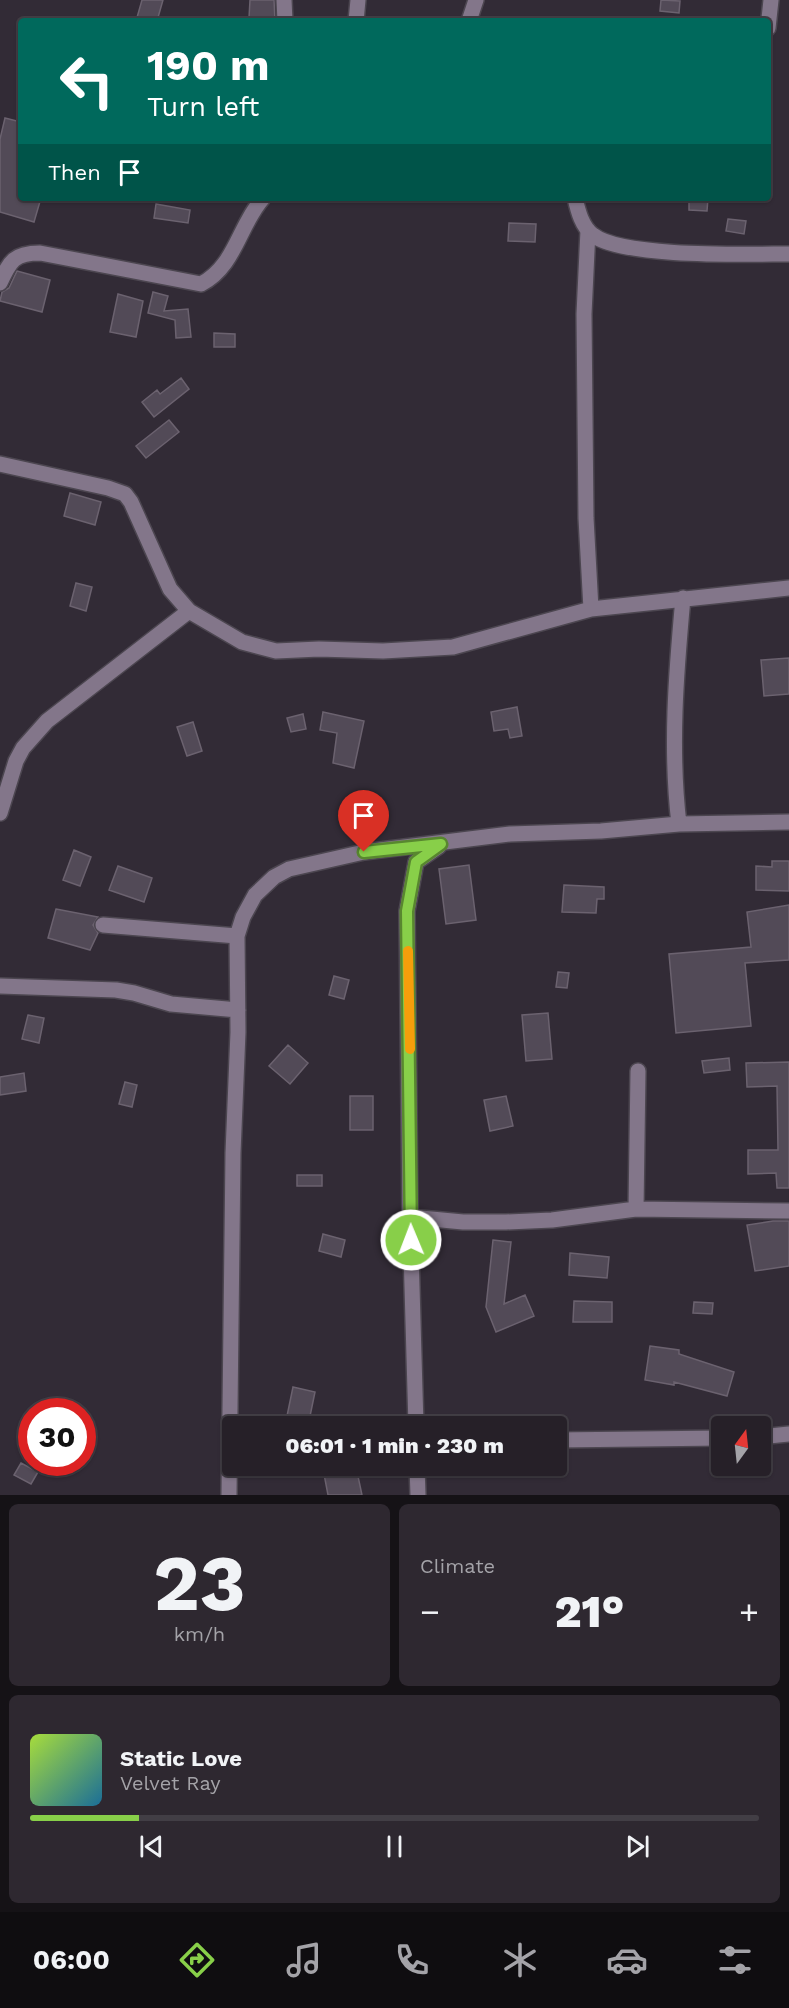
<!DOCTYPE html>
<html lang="en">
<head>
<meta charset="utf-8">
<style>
  body { margin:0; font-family:"Work Sans",sans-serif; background:#2e2830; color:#f1f3f6; height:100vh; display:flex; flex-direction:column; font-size:22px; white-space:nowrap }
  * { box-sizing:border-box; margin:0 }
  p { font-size:20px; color:#a4a3a8 }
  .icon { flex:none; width:33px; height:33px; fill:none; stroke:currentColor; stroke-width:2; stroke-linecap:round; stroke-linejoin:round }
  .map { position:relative; height:1495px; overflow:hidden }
  .panel { display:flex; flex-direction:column; gap:9px; padding:9px; background:#151216; flex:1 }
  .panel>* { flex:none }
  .banner { position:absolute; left:18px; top:18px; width:753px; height:183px; border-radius:6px; box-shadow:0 2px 4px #0004,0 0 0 2px #423e45; background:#00695c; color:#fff; overflow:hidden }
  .needle { width:39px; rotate:15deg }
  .tools { position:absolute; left:711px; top:1416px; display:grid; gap:12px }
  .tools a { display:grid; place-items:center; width:60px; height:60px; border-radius:6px; background:#262028; box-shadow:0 2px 4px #0004,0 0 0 2px #423e45; font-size:30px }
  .speed { position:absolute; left:18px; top:1398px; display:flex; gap:12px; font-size:30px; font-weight:700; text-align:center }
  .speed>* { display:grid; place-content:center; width:78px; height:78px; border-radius:50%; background:#262028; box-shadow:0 2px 4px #0004,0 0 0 2px #423e45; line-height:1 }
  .speed .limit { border:9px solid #d22; background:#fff; color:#111 }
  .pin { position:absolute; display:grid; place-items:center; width:51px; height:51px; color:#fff; margin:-62px -26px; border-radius:50% 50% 50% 0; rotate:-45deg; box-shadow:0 0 6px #0007 }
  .pin .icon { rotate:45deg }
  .me { position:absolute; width:66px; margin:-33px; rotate:359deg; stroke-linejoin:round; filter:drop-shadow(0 0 4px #0008) }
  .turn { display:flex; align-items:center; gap:21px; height:126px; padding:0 30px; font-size:27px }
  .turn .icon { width:78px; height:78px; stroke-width:2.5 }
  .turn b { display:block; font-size:42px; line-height:51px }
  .then { display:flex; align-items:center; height:57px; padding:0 30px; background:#0003; gap:12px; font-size:22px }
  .big { font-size:45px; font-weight:800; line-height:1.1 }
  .panel .widget { flex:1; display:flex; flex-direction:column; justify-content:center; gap:9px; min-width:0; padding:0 21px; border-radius:9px; background:#2e2830 }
  .panel .dial { align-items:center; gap:0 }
  .dial b { font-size:78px; line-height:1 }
  .song { display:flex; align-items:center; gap:18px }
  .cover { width:72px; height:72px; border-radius:9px; background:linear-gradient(135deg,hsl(80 70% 55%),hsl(200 70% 35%)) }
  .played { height:6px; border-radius:3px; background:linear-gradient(90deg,#88cf49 15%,#423e45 15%) }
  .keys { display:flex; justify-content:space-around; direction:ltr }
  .heat { display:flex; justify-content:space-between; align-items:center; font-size:33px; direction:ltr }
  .panel .tiles { flex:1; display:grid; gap:9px; grid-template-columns:1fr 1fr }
  .widget:last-child { grid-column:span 2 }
  .trip { position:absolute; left:222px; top:1416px; width:345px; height:60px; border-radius:6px; background:#262028; box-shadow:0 2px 4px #0004,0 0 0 2px #423e45; font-weight:800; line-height:60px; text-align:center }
  .dock { display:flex; height:96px; justify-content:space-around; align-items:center; background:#0f0d10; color:#a4a3a8 }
  .dock .icon { width:42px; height:42px }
  .dock .on { color:#88cf49 }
  .dock b { font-size:27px; color:#f1f3f6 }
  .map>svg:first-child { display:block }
</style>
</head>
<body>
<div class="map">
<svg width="789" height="1495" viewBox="0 0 789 1495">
  <rect width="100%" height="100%" fill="#322b36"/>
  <!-- building -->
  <path fill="#524a57" stroke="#6b626f" stroke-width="1.5" d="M142 0H163L157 21H136Z
    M250 0H274L275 21 249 18Z
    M661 0 680 1 679 13 660 11Z
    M5 118 21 122V198H41L34 222 0 212V139Z
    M689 198H708L707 211 689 210Z
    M156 204 190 210 188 223 154 218Z
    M728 219 746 221 744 234 726 231Z
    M509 223 536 224 535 242 508 241Z
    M17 271 50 280 42 312 0 301 2 292 9 288Z
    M153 292 168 296 164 311 188 309 191 337 176 338 175 320 148 313Z
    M118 294 143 301 136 337 110 332Z
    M214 333 235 334V347H214Z
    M181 378 189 389 154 417 142 402 157 390 160 394Z
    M169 420 179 432 146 458 136 446Z
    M70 493 101 502 95 525 64 516Z
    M76 583 92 587 86 611 70 606Z
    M789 658V694L764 696 761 660Z
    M517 707 522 736 510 738 508 729 494 731 491 712Z
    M323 712 364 721 354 768 333 763 337 733 320 730Z
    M303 714 306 729 291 732 287 718Z
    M193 722 202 751 187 756 177 727Z
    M74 850 91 857 80 886 63 880Z
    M772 861H789V891L756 890V866L772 867Z
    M469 865 476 920 446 924 439 869Z
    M118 866 152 878 144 902 109 890Z
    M564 885 604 887V899H597L596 913 562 912Z
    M789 905V960L745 963 751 1026 676 1033 669 954 751 947 747 912Z
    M56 909 98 917 93 925 98 933 90 950 48 938Z
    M558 972 569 973 567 988 556 987Z
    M334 976 349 980 344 999 329 995Z
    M548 1013 552 1059 526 1061 522 1015Z
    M28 1015 44 1018 39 1043 22 1039Z
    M288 1045 308 1063 290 1084 269 1066Z
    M729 1058 730 1070 704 1073 702 1061Z
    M789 1062V1188H777L776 1173 748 1174V1150H778L777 1086 747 1087 746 1063Z
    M24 1073 26 1091 0 1095V1077Z
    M125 1082 137 1085 132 1107 119 1104Z
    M350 1096H373V1130H350Z
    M506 1096 513 1126 490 1131 484 1100Z
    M297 1175H322V1186H297Z
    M773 1221H789V1266L755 1271 747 1225Z
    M323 1234 345 1240 341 1257 319 1251Z
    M493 1240 511 1242 504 1304 525 1295 534 1316 496 1332 486 1307Z
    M570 1253 609 1257 607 1278 569 1275Z
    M574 1301 612 1302V1322H573Z
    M694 1302 713 1303 712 1314 693 1313Z
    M650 1346 679 1350V1354L734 1372 727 1396 674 1382V1385L645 1380Z
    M293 1387 315 1392 309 1421 287 1416Z
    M21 1463 38 1472 31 1484 14 1475Z
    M356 1467 362 1495H328L324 1474Z"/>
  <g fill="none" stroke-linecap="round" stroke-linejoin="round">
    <defs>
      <path id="minor" d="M284 0 285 21
        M356 21 358 0
        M469 21 476 0
        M768 28 771 0
        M575 198C578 211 582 227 593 235 622 258 749 254 789 254
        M588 230 584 314 586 518 591 609
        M0 283C10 261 14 253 40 253L201 284C235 267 239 225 263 198
        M0 464 108 488 125 494 131 502 170 589 189 611 242 642 276 651 319 649 383 651 453 647 591 609 789 588
        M0 813 16 761 23 748 47 721 189 611
        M679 824C670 749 676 674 683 598
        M103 925 237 936
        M0 986 116 990 134 993 171 1004 238 1010
        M636 1209 638 1071
        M410 1217 463 1222H506L552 1220 636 1209 789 1211
        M416 1426 410 1217 407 911 416 862 439 846
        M760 1437 789 1434
        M556 1440 722 1438
        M417 1466 418 1495
        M229 1495 233 1153 238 1032 237 936 243 917 255 895 274 877 289 869 364 852 510 834 601 831 679 824 789 822"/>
    </defs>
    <!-- minor casing -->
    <use href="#minor" stroke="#4c4650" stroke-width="18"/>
    <!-- minor -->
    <use href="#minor" stroke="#83768a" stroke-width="15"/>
  </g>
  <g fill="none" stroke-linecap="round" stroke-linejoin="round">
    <defs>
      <path id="route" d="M364 852 441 844 416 862 407 911 411 1240"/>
    </defs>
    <!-- route casing -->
    <use href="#route" stroke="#58872f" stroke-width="15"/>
    <!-- route -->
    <use href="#route" stroke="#88cf49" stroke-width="10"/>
    <!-- slow -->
    <path stroke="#f59e0b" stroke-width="10" d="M408 951 410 1049"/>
  </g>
</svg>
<div class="tools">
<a><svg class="needle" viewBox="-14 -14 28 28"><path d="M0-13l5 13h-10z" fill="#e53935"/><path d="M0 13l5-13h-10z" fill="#a4a3a8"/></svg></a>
</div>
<div class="speed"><div class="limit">30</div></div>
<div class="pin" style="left:364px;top:852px;background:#d93025"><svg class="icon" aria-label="arrive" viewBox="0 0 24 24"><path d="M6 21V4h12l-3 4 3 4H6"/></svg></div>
<svg class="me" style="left:411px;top:1240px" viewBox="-20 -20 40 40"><circle r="17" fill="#88cf49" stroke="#fff" stroke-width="3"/><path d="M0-11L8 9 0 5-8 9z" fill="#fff"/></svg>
<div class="trip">06:01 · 1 min · 230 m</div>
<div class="banner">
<div class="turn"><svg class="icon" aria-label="left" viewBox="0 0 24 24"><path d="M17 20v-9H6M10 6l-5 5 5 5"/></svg><div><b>190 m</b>Turn left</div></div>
<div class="then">Then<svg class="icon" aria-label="arrive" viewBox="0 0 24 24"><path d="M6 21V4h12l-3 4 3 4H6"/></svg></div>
</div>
</div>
<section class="panel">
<div class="tiles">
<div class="widget dial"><b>23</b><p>km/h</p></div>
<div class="widget"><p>Climate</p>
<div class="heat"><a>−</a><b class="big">21°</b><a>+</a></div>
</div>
<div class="widget">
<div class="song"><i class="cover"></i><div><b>Static Love</b><p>Velvet Ray</p></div></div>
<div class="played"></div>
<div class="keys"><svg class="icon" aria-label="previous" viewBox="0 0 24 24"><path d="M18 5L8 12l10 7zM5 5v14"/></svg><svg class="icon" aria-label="pause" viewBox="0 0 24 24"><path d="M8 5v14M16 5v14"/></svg><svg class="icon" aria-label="next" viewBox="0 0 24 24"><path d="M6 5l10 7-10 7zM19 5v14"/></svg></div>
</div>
</div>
</section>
<nav class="dock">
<b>06:00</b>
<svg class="icon on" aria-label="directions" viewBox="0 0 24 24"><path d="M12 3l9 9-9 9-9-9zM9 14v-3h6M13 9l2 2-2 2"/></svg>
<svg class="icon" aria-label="music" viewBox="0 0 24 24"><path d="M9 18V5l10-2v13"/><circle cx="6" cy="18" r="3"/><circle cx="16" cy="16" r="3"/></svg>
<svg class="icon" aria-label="phone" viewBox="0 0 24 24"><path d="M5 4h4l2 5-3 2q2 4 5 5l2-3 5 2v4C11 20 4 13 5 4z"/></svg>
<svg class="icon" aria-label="climate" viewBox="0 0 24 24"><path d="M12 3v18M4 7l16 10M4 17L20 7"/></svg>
<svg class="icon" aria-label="car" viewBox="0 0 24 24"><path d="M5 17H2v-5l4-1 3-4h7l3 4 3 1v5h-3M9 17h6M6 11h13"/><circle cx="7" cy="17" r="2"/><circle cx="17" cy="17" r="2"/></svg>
<svg class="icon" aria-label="filters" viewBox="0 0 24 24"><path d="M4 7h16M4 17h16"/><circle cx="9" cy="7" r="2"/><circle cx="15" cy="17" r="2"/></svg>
</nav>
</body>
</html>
